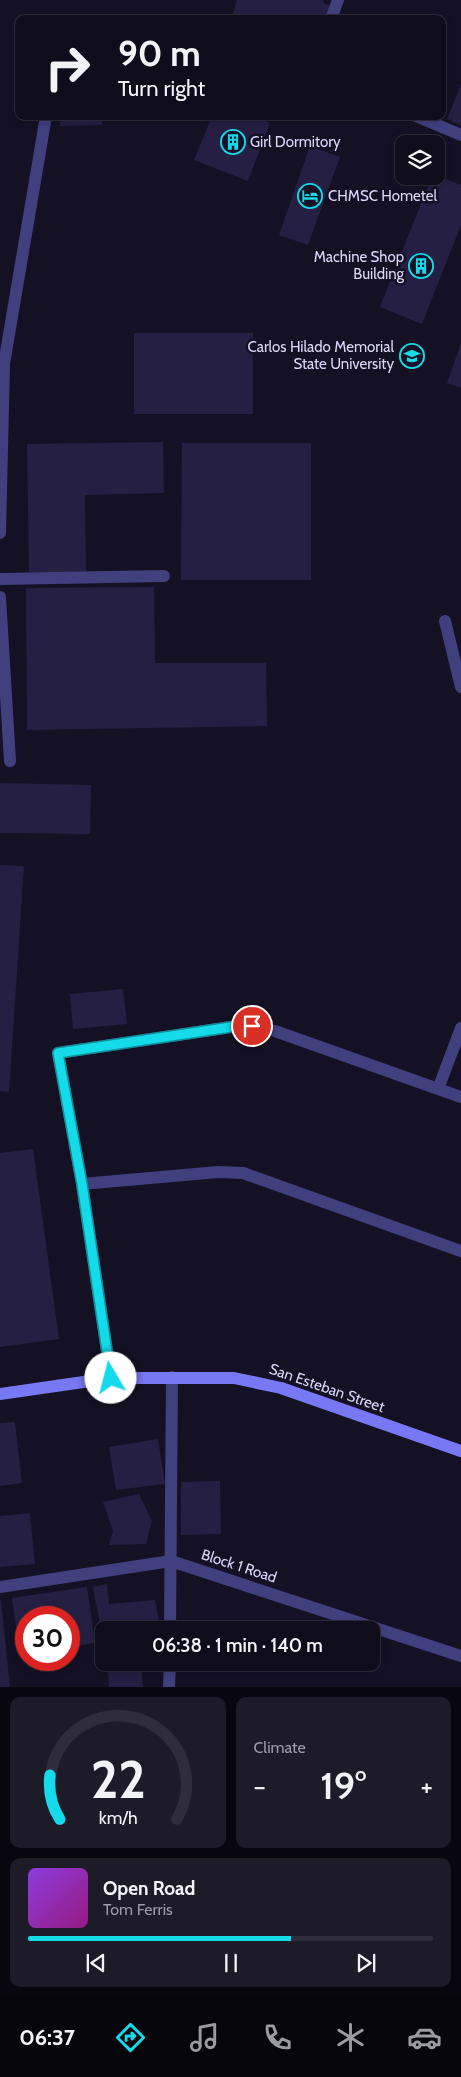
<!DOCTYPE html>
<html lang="en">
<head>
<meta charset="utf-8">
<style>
  body { margin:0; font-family:Cabin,sans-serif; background:#1d1b28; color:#f1f3f6; height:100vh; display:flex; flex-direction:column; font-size:19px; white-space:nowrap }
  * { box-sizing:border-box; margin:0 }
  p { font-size:16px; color:#9b9ca3 }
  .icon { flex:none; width:28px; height:28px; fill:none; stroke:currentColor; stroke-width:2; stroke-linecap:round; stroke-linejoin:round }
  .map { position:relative; height:1687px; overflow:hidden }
  .panel { display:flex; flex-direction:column; gap:10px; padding:10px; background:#08070f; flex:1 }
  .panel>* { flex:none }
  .top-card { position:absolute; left:15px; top:15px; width:431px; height:105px; border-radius:10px; box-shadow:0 2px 8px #0003,0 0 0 1px #2f2d3a; background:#0f0d1b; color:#f1f3f6; overflow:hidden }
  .tools { position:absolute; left:395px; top:135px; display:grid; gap:10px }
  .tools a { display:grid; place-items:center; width:50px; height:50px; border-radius:10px; background:#0f0d1b; box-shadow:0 2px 8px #0003,0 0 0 1px #2f2d3a; font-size:25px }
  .speed { position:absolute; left:15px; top:1606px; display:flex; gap:10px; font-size:25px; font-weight:700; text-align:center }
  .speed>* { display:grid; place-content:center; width:65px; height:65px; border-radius:50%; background:#0f0d1b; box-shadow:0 2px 8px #0003,0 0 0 1px #2f2d3a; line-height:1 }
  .speed .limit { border:8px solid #d22; background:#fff; color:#111 }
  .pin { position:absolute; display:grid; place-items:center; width:42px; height:42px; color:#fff; margin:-21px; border:2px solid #fff; border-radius:50%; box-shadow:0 1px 5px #0007 }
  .me { position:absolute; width:55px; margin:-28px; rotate:352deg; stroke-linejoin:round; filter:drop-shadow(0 0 4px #0008) }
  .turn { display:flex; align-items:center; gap:18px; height:105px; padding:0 20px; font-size:22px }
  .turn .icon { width:65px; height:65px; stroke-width:2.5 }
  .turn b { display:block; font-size:35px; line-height:42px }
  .big { font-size:38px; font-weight:600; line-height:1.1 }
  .panel .card { flex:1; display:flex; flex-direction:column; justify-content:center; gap:8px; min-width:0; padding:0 18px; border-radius:10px; background:#1d1b28 }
  .panel .dial { align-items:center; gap:0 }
  .dial svg { height:130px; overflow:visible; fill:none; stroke:#2f2d3a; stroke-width:7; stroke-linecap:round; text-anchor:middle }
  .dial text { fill:#f1f3f6; stroke:none }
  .song { display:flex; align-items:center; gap:15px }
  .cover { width:60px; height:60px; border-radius:8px; background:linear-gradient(135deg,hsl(270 70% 55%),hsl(310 70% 35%)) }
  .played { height:5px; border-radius:2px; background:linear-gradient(90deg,#15dae9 65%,#2f2d3a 65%) }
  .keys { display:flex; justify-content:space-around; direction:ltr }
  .heat { display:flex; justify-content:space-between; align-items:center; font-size:28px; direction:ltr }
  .panel .tiles { flex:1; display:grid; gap:10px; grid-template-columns:1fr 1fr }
  .card:last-child { grid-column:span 2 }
  .trip { position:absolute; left:95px; top:1621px; width:285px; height:50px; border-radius:10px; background:#0f0d1b; box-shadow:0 2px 8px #0003,0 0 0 1px #2f2d3a; font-weight:600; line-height:50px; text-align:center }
  .tab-bar { display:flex; height:80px; justify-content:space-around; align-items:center; background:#06050b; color:#9b9ca3 }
  .tab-bar .icon { width:35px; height:35px }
  .tab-bar .selected { color:#15dae9 }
  .tab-bar b { font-size:22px; color:#f1f3f6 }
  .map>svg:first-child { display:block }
</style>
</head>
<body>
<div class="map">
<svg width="461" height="1687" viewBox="0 0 461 1687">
  <rect width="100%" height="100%" fill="#141124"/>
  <!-- building -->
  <path fill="#251f43" d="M237 0H324L323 3 331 6 326 19H231Z
    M461 85V126L447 119Z
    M60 116H102V125L60 126Z
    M212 116H254L270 123 248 181 194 160Z
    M310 146 340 157 308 245 279 235Z
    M436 175 461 185V225L422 324 380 307 432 176Z
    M134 333H253V414H134Z
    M461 343V388L447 383Z
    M163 442 164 493 85 495 86 572H29L27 444Z
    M182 443H311V580H181Z
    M154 587 155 663H266L267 726 27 730 26 588Z
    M0 783 91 785 90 834 0 833Z
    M0 865 24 866 9 1092 0 1091Z
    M123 989 127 1024 73 1029 70 994Z
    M33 1149 59 1339 0 1347V1153Z
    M15 1422 22 1483 0 1486V1423Z
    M158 1439 165 1484 116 1490 109 1447Z
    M220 1481 221 1534 181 1535V1482Z
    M139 1494 152 1521 146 1544 109 1545 113 1531 103 1502Z
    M30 1513 35 1564 0 1567V1516Z
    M107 1584 109 1604 155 1600 161 1630H104L103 1641 93 1587Z
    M87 1587 95 1643 69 1647V1618H26V1653L20 1654 12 1598Z
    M0 1600H1L10 1687H0Z
    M107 1662H141L143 1687H109Z"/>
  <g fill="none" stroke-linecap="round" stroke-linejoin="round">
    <!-- lane -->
    <path stroke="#41407f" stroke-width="12" d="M331 19 338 0
      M416 116 461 135
      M0 533 4 364 46 116
      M0 579 164 576
      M0 597 10 761"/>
    <!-- street -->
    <path stroke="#41407f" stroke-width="12" d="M445 621 461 687
      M438 1089 461 1028
      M82 1184 218 1172 243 1173 461 1251
      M111 1378 82 1184 58 1053 231 1027 252 1026 275 1031 461 1097
      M0 1587 171 1561 461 1656
      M170 1630 172 1377
      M169 1687 170 1662"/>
    <!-- secondary -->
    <path stroke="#7778f3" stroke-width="12" d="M0 1394 111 1378H234L281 1388 461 1451"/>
  </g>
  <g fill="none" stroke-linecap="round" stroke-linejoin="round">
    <defs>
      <path id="route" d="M111 1378 82 1184 58 1053 231 1027 252 1026"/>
    </defs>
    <!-- route casing -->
    <use href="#route" stroke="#0e8e97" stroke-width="12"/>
    <!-- route -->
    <use href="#route" stroke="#15dae9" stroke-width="9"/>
  </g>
  <!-- icons -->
  <defs>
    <symbol id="building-ring" viewBox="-11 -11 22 22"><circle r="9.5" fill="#141124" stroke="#15dae9" stroke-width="1.5"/><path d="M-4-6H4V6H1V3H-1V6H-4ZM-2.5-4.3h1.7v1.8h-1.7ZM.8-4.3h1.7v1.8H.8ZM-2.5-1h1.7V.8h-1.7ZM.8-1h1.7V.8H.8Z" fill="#15dae9"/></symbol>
    <symbol id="hotel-ring" viewBox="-11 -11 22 22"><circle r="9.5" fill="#141124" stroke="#15dae9" stroke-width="1.5"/><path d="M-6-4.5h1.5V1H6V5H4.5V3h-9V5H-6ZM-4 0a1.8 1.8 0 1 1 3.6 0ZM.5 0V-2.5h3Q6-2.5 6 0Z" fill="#15dae9"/></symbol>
    <symbol id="university-ring" viewBox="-11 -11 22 22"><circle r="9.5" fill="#141124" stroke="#15dae9" stroke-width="1.5"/><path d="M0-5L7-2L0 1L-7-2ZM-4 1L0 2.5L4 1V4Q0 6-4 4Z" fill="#15dae9"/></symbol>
  </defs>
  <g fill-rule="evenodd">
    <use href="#building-ring" x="219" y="128" width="28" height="28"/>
    <use href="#hotel-ring" x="296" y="182" width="28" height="28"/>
    <use href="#building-ring" x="407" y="252" width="28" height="28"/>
    <use href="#university-ring" x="398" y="342" width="28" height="28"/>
  </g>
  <g text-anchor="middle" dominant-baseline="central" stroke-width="5" stroke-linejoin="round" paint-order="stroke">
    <!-- poi labels -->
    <g font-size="15" fill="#dbd7fb" stroke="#141124" text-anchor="start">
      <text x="250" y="142">Girl Dormitory</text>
      <text x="328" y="196">CHMSC Hometel</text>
      <text x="404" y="257" text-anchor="end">Machine Shop<tspan x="404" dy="17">Building</tspan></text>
      <text x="394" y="347" text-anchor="end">Carlos Hilado Memorial<tspan x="394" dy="17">State University</tspan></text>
    </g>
    <!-- street labels -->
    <g font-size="15" fill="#dbd7fb" stroke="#141124">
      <text transform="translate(327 1388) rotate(19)">San Esteban Street</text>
      <text transform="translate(239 1566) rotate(18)">Block 1 Road</text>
    </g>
  </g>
</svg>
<div class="tools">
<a><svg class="icon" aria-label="layers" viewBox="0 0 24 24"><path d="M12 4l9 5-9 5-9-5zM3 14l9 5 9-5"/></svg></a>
</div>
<div class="speed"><div class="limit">30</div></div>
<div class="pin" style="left:252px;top:1026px;background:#d93025"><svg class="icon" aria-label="arrive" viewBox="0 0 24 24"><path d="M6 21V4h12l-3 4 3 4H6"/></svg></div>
<svg class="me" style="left:111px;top:1378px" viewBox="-20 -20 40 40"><circle r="19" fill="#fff"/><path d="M0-13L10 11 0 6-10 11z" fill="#15dae9"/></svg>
<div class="trip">06:38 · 1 min · 140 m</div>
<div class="top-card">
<div class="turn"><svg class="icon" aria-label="right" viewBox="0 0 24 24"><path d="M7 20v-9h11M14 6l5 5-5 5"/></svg><div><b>90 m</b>Turn right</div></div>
</div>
</div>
<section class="panel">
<div class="tiles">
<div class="card dial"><svg viewBox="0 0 100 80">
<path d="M14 69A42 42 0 1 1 86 69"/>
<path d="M14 69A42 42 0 0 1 8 42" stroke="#15dae9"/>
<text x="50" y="56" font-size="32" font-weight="700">22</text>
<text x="50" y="72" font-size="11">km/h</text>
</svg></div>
<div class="card"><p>Climate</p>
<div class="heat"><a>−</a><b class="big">19°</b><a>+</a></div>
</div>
<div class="card">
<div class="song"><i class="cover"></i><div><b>Open Road</b><p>Tom Ferris</p></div></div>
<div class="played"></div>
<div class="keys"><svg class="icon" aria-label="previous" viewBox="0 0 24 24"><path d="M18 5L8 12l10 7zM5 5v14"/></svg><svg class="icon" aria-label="pause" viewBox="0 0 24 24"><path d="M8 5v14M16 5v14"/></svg><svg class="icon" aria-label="next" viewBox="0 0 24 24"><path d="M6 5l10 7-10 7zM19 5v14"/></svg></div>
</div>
</div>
</section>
<nav class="tab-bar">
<b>06:37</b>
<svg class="icon selected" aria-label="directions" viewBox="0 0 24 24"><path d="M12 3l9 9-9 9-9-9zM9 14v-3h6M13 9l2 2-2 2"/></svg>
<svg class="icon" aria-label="music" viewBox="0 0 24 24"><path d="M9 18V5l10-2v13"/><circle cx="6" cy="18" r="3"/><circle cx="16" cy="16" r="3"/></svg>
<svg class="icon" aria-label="phone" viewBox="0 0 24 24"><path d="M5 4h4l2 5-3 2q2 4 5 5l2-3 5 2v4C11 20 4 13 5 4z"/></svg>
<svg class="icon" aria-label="climate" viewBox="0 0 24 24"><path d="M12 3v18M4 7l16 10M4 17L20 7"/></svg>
<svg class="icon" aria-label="car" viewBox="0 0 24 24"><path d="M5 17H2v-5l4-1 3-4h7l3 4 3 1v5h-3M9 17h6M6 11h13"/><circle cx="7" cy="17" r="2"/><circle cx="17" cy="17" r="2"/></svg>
</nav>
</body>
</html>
